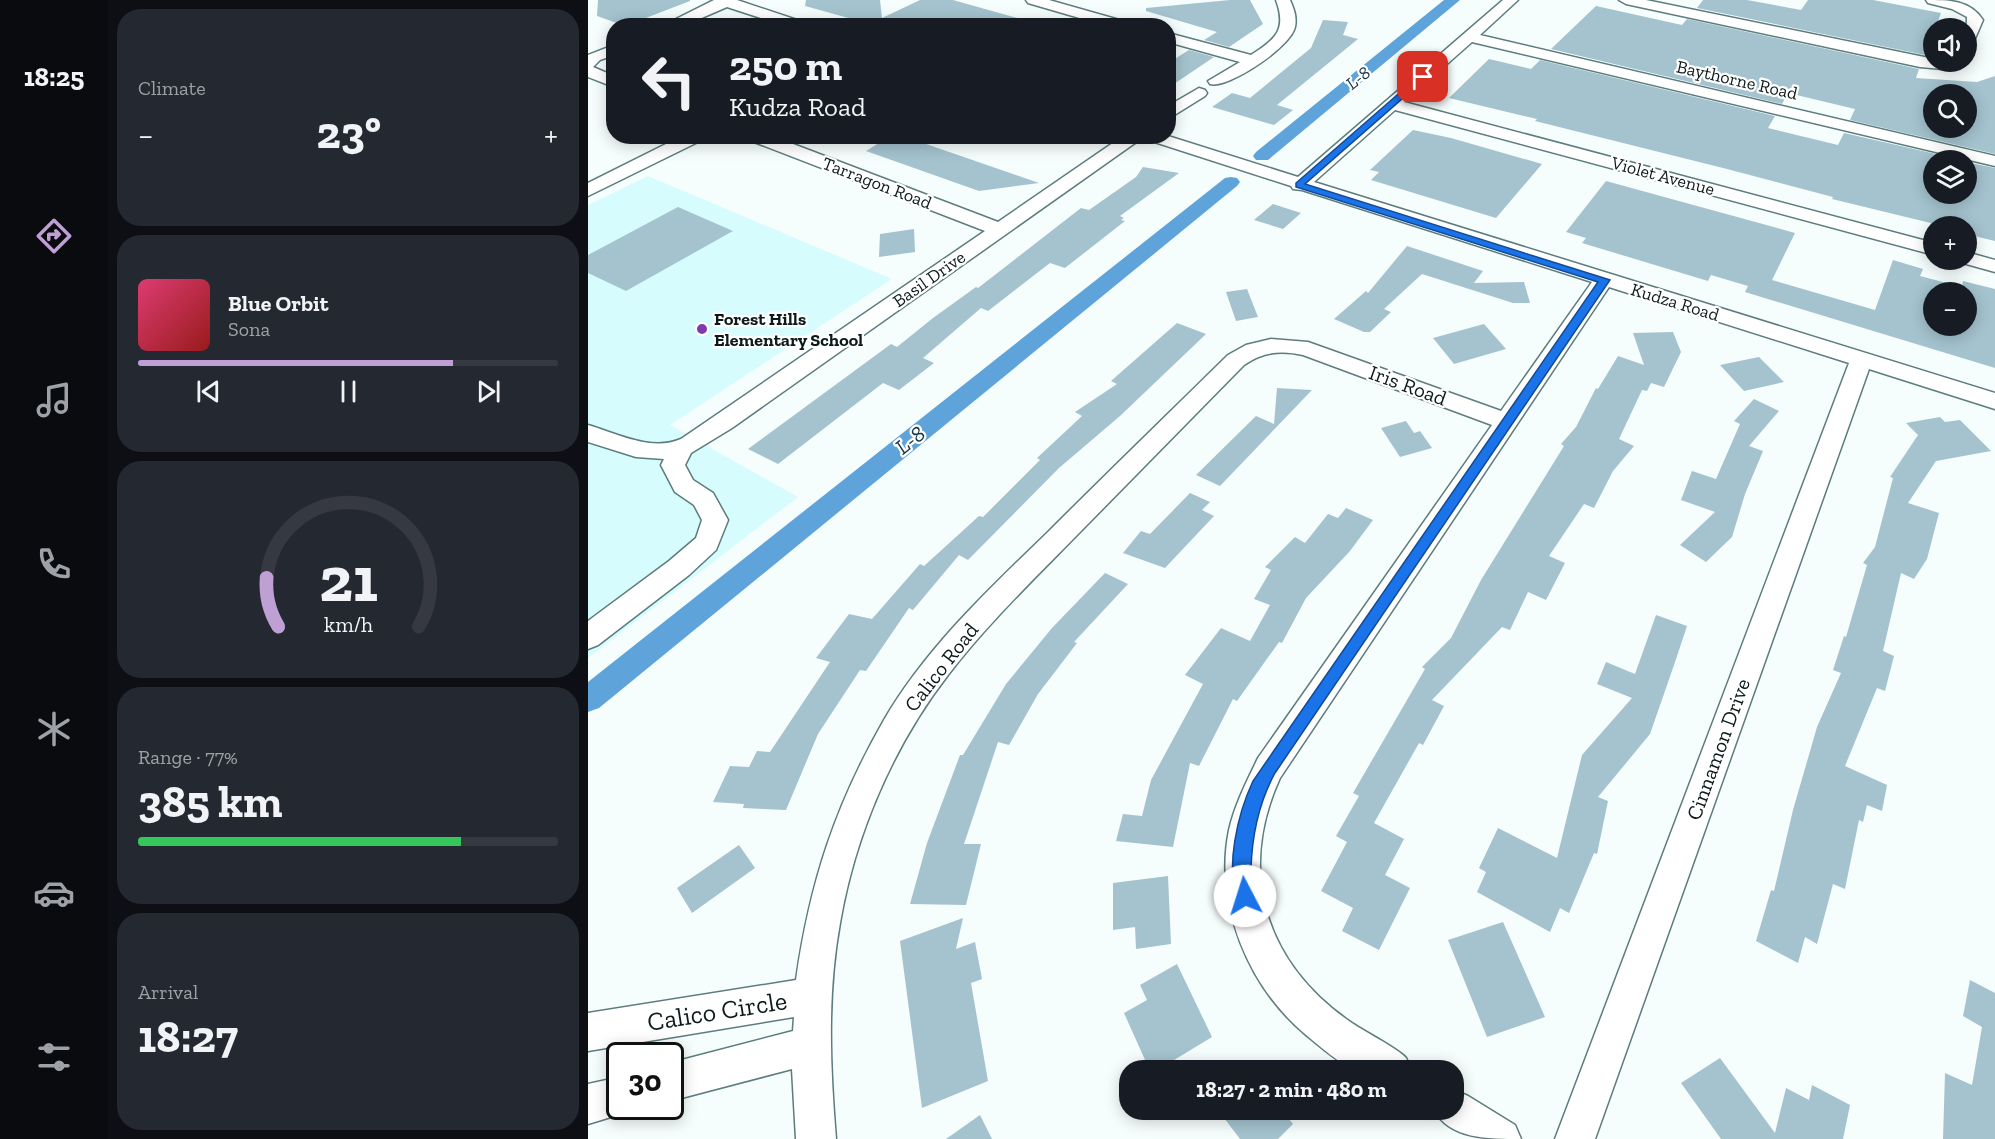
<!DOCTYPE html>
<html lang="en">
<head>
<meta charset="utf-8">
<style>
  body { margin:0; font-family:"Zilla Slab",serif; background:#242831; color:#f1f3f6; height:100vh; display:flex; flex-direction:column; font-size:22px; white-space:nowrap }
  * { box-sizing:border-box; margin:0 }
  p { font-size:20px; color:#9ea1a6 }
  .icon { flex:none; width:33px; height:33px; fill:none; stroke:currentColor; stroke-width:2; stroke-linecap:round; stroke-linejoin:round }
  .map { position:relative; flex:1; overflow:hidden }
  .side { display:flex; flex-direction:column; gap:9px; padding:9px; background:#0d0f14; width:480px }
  .side>* { flex:none }
  .top-card { position:absolute; left:18px; top:18px; width:570px; height:126px; border-radius:24px; box-shadow:0 3px 15px #0003; background:#171b24; color:#f1f3f6; overflow:hidden }
  .tools { position:absolute; left:1335px; top:18px; display:grid; gap:12px }
  .tools a { display:grid; place-items:center; width:54px; height:54px; border-radius:50%; background:#171b24; box-shadow:0 3px 15px #0003; font-size:30px }
  .speed { position:absolute; left:18px; top:1042px; display:flex; gap:12px; font-size:30px; font-weight:700; text-align:center }
  .speed>* { display:grid; place-content:center; width:78px; height:78px; border-radius:50%; background:#171b24; box-shadow:0 3px 15px #0003; line-height:1 }
  .speed .limit { border:3px solid #111; border-radius:9px; background:#fff; color:#111 }
  .pin { position:absolute; display:grid; place-items:center; width:51px; height:51px; color:#fff; margin:-26px; border-radius:12px; box-shadow:0 3px 9px #0006 }
  .me { position:absolute; width:66px; margin:-33px; rotate:355deg; stroke-linejoin:round; filter:drop-shadow(0 0 4px #0008) }
  .turn { display:flex; align-items:center; gap:21px; height:126px; padding:0 24px; font-size:27px }
  .turn .icon { width:78px; height:78px; stroke-width:2.5 }
  .turn b { display:block; font-size:42px; line-height:51px }
  .big { font-size:45px; font-weight:700; line-height:1.1 }
  .side .tile { flex:1; display:flex; flex-direction:column; justify-content:center; gap:9px; min-width:0; padding:0 21px; border-radius:24px; background:#242831 }
  .side .dial { align-items:center; gap:0 }
  .dial svg { height:156px; overflow:visible; fill:none; stroke:#363941; stroke-width:7; stroke-linecap:round; text-anchor:middle }
  .dial text { fill:#f1f3f6; stroke:none }
  .song { display:flex; align-items:center; gap:18px }
  .cover { width:72px; height:72px; border-radius:9px; background:linear-gradient(135deg,hsl(340 70% 55%),hsl(0 70% 35%)) }
  .played { height:6px; border-radius:3px; background:linear-gradient(90deg,#bea0d5 75%,#363941 75%) }
  .keys { display:flex; justify-content:space-around; direction:ltr }
  .heat { display:flex; justify-content:space-between; align-items:center; font-size:33px; direction:ltr }
  .charge { height:9px; border-radius:4px; background:linear-gradient(90deg,#34c759 77%,#363941 0) }
  .trip { position:absolute; left:531px; top:1060px; width:345px; height:60px; border-radius:24px; background:#171b24; box-shadow:0 3px 15px #0003; font-weight:700; line-height:60px; text-align:center }
  main { display:flex; flex:1; min-height:0 }
  .menu { display:flex; flex-direction:column; width:108px; justify-content:space-around; align-items:center; background:#090b0e; color:#9ea1a6 }
  .menu .icon { width:42px; height:42px }
  .menu .current { color:#bea0d5 }
  .menu b { font-size:27px; color:#f1f3f6 }
  .map>svg:first-child { display:block }
</style>
</head>
<body>
<main>
<nav class="menu">
<b>18:25</b>
<svg class="icon current" aria-label="directions" viewBox="0 0 24 24"><path d="M12 3l9 9-9 9-9-9zM9 14v-3h6M13 9l2 2-2 2"/></svg>
<svg class="icon" aria-label="music" viewBox="0 0 24 24"><path d="M9 18V5l10-2v13"/><circle cx="6" cy="18" r="3"/><circle cx="16" cy="16" r="3"/></svg>
<svg class="icon" aria-label="phone" viewBox="0 0 24 24"><path d="M5 4h4l2 5-3 2q2 4 5 5l2-3 5 2v4C11 20 4 13 5 4z"/></svg>
<svg class="icon" aria-label="climate" viewBox="0 0 24 24"><path d="M12 3v18M4 7l16 10M4 17L20 7"/></svg>
<svg class="icon" aria-label="car" viewBox="0 0 24 24"><path d="M5 17H2v-5l4-1 3-4h7l3 4 3 1v5h-3M9 17h6M6 11h13"/><circle cx="7" cy="17" r="2"/><circle cx="17" cy="17" r="2"/></svg>
<svg class="icon" aria-label="filters" viewBox="0 0 24 24"><path d="M4 7h16M4 17h16"/><circle cx="9" cy="7" r="2"/><circle cx="15" cy="17" r="2"/></svg>
</nav>
<section class="side">
<div class="tile"><p>Climate</p>
<div class="heat"><a>−</a><b class="big">23°</b><a>+</a></div>
</div>
<div class="tile">
<div class="song"><i class="cover"></i><div><b>Blue Orbit</b><p>Sona</p></div></div>
<div class="played"></div>
<div class="keys"><svg class="icon" aria-label="previous" viewBox="0 0 24 24"><path d="M18 5L8 12l10 7zM5 5v14"/></svg><svg class="icon" aria-label="pause" viewBox="0 0 24 24"><path d="M8 5v14M16 5v14"/></svg><svg class="icon" aria-label="next" viewBox="0 0 24 24"><path d="M6 5l10 7-10 7zM19 5v14"/></svg></div>
</div>
<div class="tile dial"><svg viewBox="0 0 100 80">
<path d="M14 69A42 42 0 1 1 86 69"/>
<path d="M14 69A42 42 0 0 1 8 44" stroke="#bea0d5"/>
<text x="50" y="56" font-size="32" font-weight="700">21</text>
<text x="50" y="72" font-size="11">km/h</text>
</svg></div>
<div class="tile"><p>Range · 77%</p><b class="big">385 km</b><div class="charge"></div></div>
<div class="tile"><p>Arrival</p><b class="big">18:27</b></div>
</section>
<div class="map">
<svg width="1407" height="1139" viewBox="0 0 1407 1139">
  <rect width="100%" height="100%" fill="#f6fdfd"/>
  <!-- built -->
  <path fill="#d7fcfd" d="M60 176 304 279 82 425 210 497 0 658V205Z"/>
  <g fill="none" stroke-linecap="round" stroke-linejoin="round">
    <!-- canal -->
    <path fill="#5ea4da" fill-rule="evenodd" d="M856 0H872L680 160H668L665 156 668 152Z
      M643 177 649 178 652 182 649 186 11 708 0 712V682L637 178Z"/>
  </g>
  <!-- building -->
  <path fill="#a4c3ce" fill-rule="evenodd" d="M10 0H102V1L37 26 9 16Z
    M218 0H292L294 18 332 0H365L433 19 432 26H278L282 24 217 6Z
    M642 0H662L675 24 641 47 616 40 629 32 558 11V8Z
    M1115 0H1159L1213 10 1220 0H1285L1353 13 1337 55 1109 8Z
    M1008 6 1094 25 1099 19 1331 69 1328 78 1389 82 1407 76V154L1262 120 1267 109 1200 93 1194 104 963 49ZM1346 94H1378V128H1346Z
    M735 20 760 22 755 35 770 39 689 105 705 110 686 125 624 107 644 93 662 98 723 48Z
    M601 50 626 57 580 88V63Z
    M901 59 943 69 952 60 1187 116 1180 128 1250 145 1256 133 1374 160H1346V194H1378V162L1407 168V241L1378 234V226H1355L1244 199 1245 197 1139 169 947 121 949 119 861 98Z
    M825 130 863 138 954 164 908 218 783 180 791 172 782 170Z
    M302 136H315L451 183 391 191 278 151Z
    M555 167 591 173 532 216 536 218 533 220 537 221 477 268 462 263 400 311 393 308 335 358 346 363 311 390 295 383 190 464 160 449 303 344 309 347 345 318 388 287 390 288 493 208 501 210 548 177Z
    M1018 181 1207 233 1184 280 1287 310 1305 260 1335 269 1332 276 1374 287 1375 281 1407 289V368L1157 292 1160 286 1123 275 1120 281 994 243 998 238 978 232ZM1346 292H1378V326H1346Z
    M685 204 713 213 695 229 666 220Z
    M90 207 145 231 38 291 0 273V255Z
    M326 229 327 252 291 257 292 234Z
    M819 246 895 271 886 283 936 282 942 303H925L834 274 796 309 803 312 782 332H776L746 319 778 291 780 293Z
    M659 289 670 317 648 321 638 292Z
    M589 323 618 334 532 416 471 468 380 560 371 555 325 610 321 608 278 671 272 670 230 734 198 810 155 808 156 804 125 802 142 766 161 767 169 751 182 752 242 662 228 658 261 614 284 619 332 564 336 566 391 516 395 517 452 460 449 458 494 416 487 412 529 384 523 381Z
    M896 324 918 349 866 364 845 338Z
    M1085 332 1093 352 1076 387 1063 383 1059 391 1054 390 1031 439 1046 446 1025 471 1006 508 996 504 961 556 977 563 958 600 940 592 922 630 914 627 844 700 856 706 835 745 831 743 786 823 816 839 797 875 822 888 791 950 754 931 765 908 733 891 759 842 748 836 771 796 765 793 837 669 834 667 863 638 893 580 976 446 973 444 988 427 1008 388 1010 389 1030 356 1056 365 1045 333Z
    M1171 357 1196 382 1156 391 1132 365Z
    M689 388 724 390 632 486 608 475 668 416 686 424Z
    M1166 399 1191 411 1161 446 1175 451 1157 494 1144 537 1118 562 1092 545 1127 512 1093 500 1104 471 1128 479 1152 424 1146 421Z
    M1352 417 1357 422 1372 420 1403 451 1348 461 1320 503 1351 513 1339 559 1326 579 1313 573 1295 651 1306 656 1297 691 1289 688 1257 766 1299 785 1294 811 1279 805 1275 822 1271 820 1257 889 1245 884 1229 944 1217 937 1210 963 1168 941 1183 890 1186 891 1205 810 1229 727 1253 673 1245 670 1256 636 1258 637 1279 565 1275 563 1287 547 1305 478 1302 477 1330 435 1318 423Z
    M818 421 826 433 832 431 844 448 812 457 793 428Z
    M602 493 622 502 614 510 626 516 577 568 535 553 553 531 562 534Z
    M758 508 785 520 762 551 718 598 694 643 691 642 649 701 645 699 611 766 602 763 585 847 528 841 535 814 554 816 563 780 615 684 597 675 633 628 662 641 682 605 666 599 683 570 677 567 707 537 717 543 740 514 750 518Z
    M517 573 540 584 486 642 489 643 450 694 421 745 410 742 376 844H393L378 905 322 904 339 843 372 755H375L418 684 464 628Z
    M1068 615 1099 626 1086 665 1062 734 1010 797 1020 801 1009 854 1006 853 981 913 972 908 962 932 889 892 898 872 891 868 910 828 969 858 994 755 1044 698 1009 684 1018 662 1047 674Z
    M151 845 167 868 104 913 89 888Z
    M580 876 583 944 548 949 547 927 525 930V883Z
    M375 918 368 949 387 942 394 979 383 983 400 1081 334 1108 312 941Z
    M915 922 957 1017 899 1037 860 940Z
    M589 964 624 1037 568 1071H562L536 1013 559 1000 552 985Z
    M1382 980 1407 993V1139H1355L1357 1073 1384 1085 1394 1027 1375 1016Z
    M1132 1058 1187 1133 1198 1088 1221 1100 1224 1085 1262 1105 1255 1139H1133L1093 1083Z
    M630 1110H694L705 1124 690 1139H652Z
    M392 1115 404 1139H358Z"/>
  <g fill="none" stroke-linecap="round" stroke-linejoin="round">
    <defs>
      <path id="minor" d="M126 0H149L218 23 220 26H197L139 7 95 26H74Z
        M438 0H461L542 23 544 26H519L440 3Z
        M688 0H702C706 9 709 17 707 27 703 47 640 89 622 84L620 81 652 62 580 42V33L663 55C688 39 699 30 688 0Z
        M915 0H930L892 35 1407 156V166L884 42 816 102 1346 243V255L807 110 726 182 1407 393V409L1281 369 1007 1139H967L1261 363 1021 287 692 778C649 872 677 962 761 1021 773 1030 811 1049 818 1058 820 1062 822 1067 823 1071 809 1071 781 1075 769 1071 754 1066 729 1044 717 1034 660 986 626 904 641 830 647 804 659 781 670 758L904 425 715 355C692 350 675 352 656 365 602 420 548 475 494 530 448 577 400 623 360 675 305 746 267 835 252 923 239 995 242 1066 248 1139H208L204 1069 82 1101V1063L205 1031 206 1017 0 1051V1013L208 980C222 882 247 806 296 720 338 648 400 590 459 533 519 473 580 414 640 355L658 345 683 339 720 342 913 411 1004 282 714 190 705 189 703 186 554 138 144 428 103 453 97 465 105 480 125 493 140 520 128 550 101 575 10 645 0 649V621L81 561 108 538 114 520 106 505 87 492 73 465 76 459 48 457 0 442V425C28 433 63 452 93 439L397 231 161 140 159 136H184L410 222 535 136H580L710 177Z
        M1031 0H1058L1346 59V62H1375L1372 65 1355 69 1332 67 1038 4Z
        M1338 0C1361 0 1382 0 1395 20L1383 48 1378 49 1379 17 1364 9 1340 3Z
        M26 45V55L12 60 5 67 26 76V87L0 77V55Z
        M611 88 617 90 619 93 617 96 580 119V106Z
        M94 136H116L114 140 0 196V183Z
        M1378 252 1407 260V272L1371 262 1369 260H1378Z
        M32 1077V1107H47L46 1110 0 1124V1084Z
        M866 1090 880 1096 927 1125 933 1139C899 1139 862 1139 846 1110H866Z"/>
    </defs>
    <!-- minor casing -->
    <use href="#minor" stroke="#5c7c7d" stroke-width="3"/>
    <!-- minor -->
    <use href="#minor" fill="#fff" fill-rule="evenodd"/>
  </g>
  <!-- route -->
  <path fill="#1a73e8" stroke="#114b97" stroke-width="1.5" d="M832 75 839 77 717 184 1022 280 687 773C670 804 664 835 663 869 662 881 667 892 663 902L657 905 651 902C636 869 650 813 665 781L1010 282 708 187V183Z"/>
  <!-- markers -->
  <circle fill="#7f3aad" stroke="#fff" stroke-width="2" cx="114" cy="329" r="6"/>
  <g text-anchor="middle" dominant-baseline="central" stroke-width="4.5" stroke-linejoin="round" paint-order="stroke">
    <!-- far-water labels -->
    <g font-size="18" font-style="italic" fill="#16354b" stroke="#fff">
      <text transform="translate(770 78) rotate(-39)">L-8</text>
    </g>
    <!-- far-street labels -->
    <g font-size="18" fill="#0d1a1a" stroke="#fff">
      <text transform="translate(1149 80) rotate(13)">Baythorne Road</text>
      <text transform="translate(1075 176) rotate(15)">Violet Avenue</text>
      <text transform="translate(289 183) rotate(21)">Tarragon Road</text>
      <text transform="translate(341 279) rotate(-35)">Basil Drive</text>
      <text transform="translate(1087 302) rotate(17)">Kudza Road</text>
    </g>
    <!-- far-poi labels -->
    <g font-size="18" font-weight="bold" fill="#0d1a1a" stroke="#fff" text-anchor="start">
      <text x="126" y="319">Forest Hills<tspan x="126" dy="21">Elementary School</tspan></text>
    </g>
    <!-- street labels -->
    <g font-size="21" fill="#0d1a1a" stroke="#fff">
      <text transform="translate(820 385) rotate(20)">Iris Road</text>
      <text transform="translate(353 667) rotate(-52)">Calico Road</text>
      <text transform="translate(1130 749) rotate(-70)">Cinnamon Drive</text>
    </g>
    <!-- water labels -->
    <g font-size="22" font-style="italic" fill="#16354b" stroke="#fff">
      <text transform="translate(322 440) rotate(-39)">L-8</text>
    </g>
    <!-- near-street labels -->
    <g font-size="26" fill="#0d1a1a" stroke="#fff">
      <text transform="translate(129 1011) rotate(-9)">Calico Circle</text>
    </g>
  </g>
</svg>
<div class="tools">
<a><svg class="icon" aria-label="sound" viewBox="0 0 24 24"><path d="M4 9h4l5-4v14l-5-4H4zM17 9q2 3 0 6"/></svg></a>
<a><svg class="icon" aria-label="search" viewBox="0 0 24 24"><circle cx="10" cy="10" r="6"/><path d="M15 15l6 6"/></svg></a>
<a><svg class="icon" aria-label="layers" viewBox="0 0 24 24"><path d="M12 4l9 5-9 5-9-5zM3 14l9 5 9-5"/></svg></a>
<a>+</a>
<a>−</a>
</div>
<div class="speed"><div class="limit">30</div></div>
<div class="pin" style="left:835px;top:77px;background:#d93025"><svg class="icon" aria-label="arrive" viewBox="0 0 24 24"><path d="M6 21V4h12l-3 4 3 4H6"/></svg></div>
<svg class="me" style="left:657px;top:896px" viewBox="-20 -20 40 40"><circle r="19" fill="#fff"/><path d="M0-13L10 11 0 6-10 11z" fill="#1a73e8"/></svg>
<div class="trip">18:27 · 2 min · 480 m</div>
<div class="top-card">
<div class="turn"><svg class="icon" aria-label="left" viewBox="0 0 24 24"><path d="M17 20v-9H6M10 6l-5 5 5 5"/></svg><div><b>250 m</b>Kudza Road</div></div>
</div>
</div>
</main>
</body>
</html>
